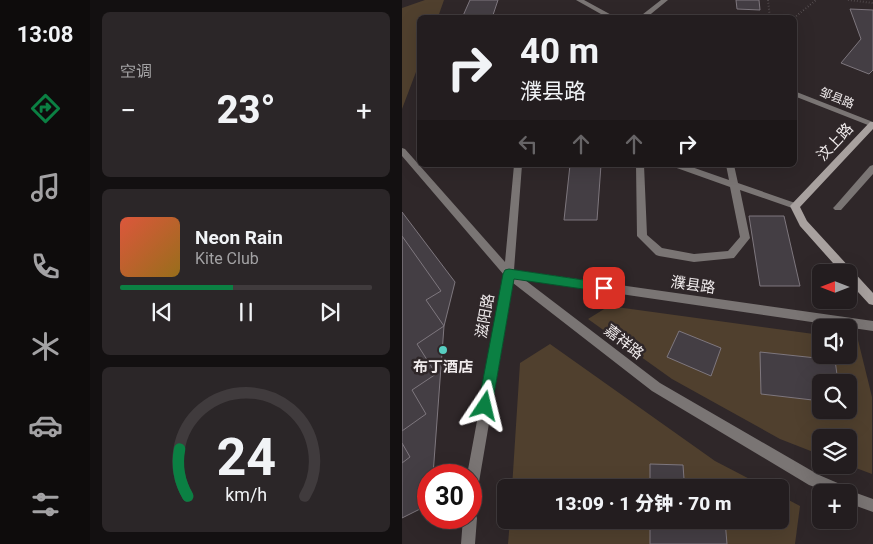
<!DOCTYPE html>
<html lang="zh">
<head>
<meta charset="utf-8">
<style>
  body { margin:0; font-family:Roboto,"Noto Sans SC",sans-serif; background:#2b2628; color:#f1f3f6; height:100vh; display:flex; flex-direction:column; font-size:19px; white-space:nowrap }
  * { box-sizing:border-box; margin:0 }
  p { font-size:16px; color:#a3a2a4 }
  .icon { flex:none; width:28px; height:28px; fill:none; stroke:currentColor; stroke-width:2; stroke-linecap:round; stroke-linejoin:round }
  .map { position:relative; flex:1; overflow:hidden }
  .sheet { display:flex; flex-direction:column; gap:12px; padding:12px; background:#131011; width:312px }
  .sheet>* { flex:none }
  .banner { position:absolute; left:15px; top:15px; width:380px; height:152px; border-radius:8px; box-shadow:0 5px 20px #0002,0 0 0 1px #403b3d; background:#231d1f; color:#f1f3f6; overflow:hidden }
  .needle { width:32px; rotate:270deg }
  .buttons { position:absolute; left:410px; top:264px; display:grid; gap:10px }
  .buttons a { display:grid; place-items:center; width:45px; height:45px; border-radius:8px; background:#231d1f; box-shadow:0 5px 20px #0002,0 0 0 1px #403b3d; font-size:25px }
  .speed { position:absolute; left:15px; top:464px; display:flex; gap:10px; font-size:25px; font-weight:700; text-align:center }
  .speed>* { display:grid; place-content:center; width:65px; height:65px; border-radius:50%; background:#231d1f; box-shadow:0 5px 20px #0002,0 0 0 1px #403b3d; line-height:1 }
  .speed .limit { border:8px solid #d22; background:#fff; color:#111 }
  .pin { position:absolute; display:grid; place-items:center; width:42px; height:42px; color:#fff; margin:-21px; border-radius:10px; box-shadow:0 2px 8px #0006 }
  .me { position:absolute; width:55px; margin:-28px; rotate:10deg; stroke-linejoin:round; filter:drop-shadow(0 0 4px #0008) }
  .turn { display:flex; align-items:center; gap:18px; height:105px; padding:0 20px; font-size:22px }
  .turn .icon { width:65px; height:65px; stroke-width:2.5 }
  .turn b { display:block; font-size:35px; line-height:42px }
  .lanes { display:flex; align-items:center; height:48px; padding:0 20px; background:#0003; justify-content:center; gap:25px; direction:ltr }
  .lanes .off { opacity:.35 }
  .big { font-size:38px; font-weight:800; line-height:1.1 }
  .sheet .tile { flex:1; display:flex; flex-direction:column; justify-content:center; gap:8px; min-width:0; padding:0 18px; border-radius:8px; background:#2b2628 }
  .sheet .dial { align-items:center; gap:0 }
  .dial svg { height:130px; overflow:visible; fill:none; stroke:#403b3d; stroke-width:7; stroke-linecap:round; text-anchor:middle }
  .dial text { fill:#f1f3f6; stroke:none }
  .song { display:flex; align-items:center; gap:15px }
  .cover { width:60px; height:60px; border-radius:8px; background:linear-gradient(135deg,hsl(10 70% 55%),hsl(40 70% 35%)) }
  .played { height:5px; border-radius:2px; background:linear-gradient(90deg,#0b8043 45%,#403b3d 45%) }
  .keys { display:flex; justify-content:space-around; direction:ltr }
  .heat { display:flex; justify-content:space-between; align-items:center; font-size:28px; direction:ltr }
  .trip { position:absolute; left:95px; top:479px; width:292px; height:50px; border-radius:8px; background:#231d1f; box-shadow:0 5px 20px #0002,0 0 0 1px #403b3d; font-weight:800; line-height:50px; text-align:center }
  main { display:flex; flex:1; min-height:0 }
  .tab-bar { display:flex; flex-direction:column; width:90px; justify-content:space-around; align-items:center; background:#0e0c0c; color:#a3a2a4 }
  .tab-bar .icon { width:35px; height:35px }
  .tab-bar .selected { color:#0b8043 }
  .tab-bar b { font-size:22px; color:#f1f3f6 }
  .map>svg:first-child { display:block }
</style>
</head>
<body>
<main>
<nav class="tab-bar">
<b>13:08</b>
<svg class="icon selected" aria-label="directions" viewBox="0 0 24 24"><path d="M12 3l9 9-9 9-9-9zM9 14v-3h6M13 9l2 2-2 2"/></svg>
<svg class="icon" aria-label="music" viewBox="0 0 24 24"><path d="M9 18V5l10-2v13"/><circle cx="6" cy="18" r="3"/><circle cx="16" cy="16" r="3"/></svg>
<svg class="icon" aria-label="phone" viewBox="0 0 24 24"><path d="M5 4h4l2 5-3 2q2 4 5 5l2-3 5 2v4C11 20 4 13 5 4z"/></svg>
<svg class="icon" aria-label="climate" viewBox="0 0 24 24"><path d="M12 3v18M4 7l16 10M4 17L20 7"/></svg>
<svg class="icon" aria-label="car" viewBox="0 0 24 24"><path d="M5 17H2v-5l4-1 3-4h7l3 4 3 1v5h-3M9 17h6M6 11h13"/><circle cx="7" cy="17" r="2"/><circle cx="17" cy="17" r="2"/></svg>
<svg class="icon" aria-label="filters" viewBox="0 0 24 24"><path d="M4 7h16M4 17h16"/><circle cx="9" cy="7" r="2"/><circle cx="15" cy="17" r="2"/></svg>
</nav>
<section class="sheet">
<div class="tile"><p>空调</p>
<div class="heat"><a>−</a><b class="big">23°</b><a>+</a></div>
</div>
<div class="tile">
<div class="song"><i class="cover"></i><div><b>Neon Rain</b><p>Kite Club</p></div></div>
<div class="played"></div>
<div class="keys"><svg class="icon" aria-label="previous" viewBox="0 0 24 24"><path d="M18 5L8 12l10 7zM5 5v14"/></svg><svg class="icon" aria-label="pause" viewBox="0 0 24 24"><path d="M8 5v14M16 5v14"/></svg><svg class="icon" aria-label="next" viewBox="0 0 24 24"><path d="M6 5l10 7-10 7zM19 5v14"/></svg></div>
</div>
<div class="tile dial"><svg viewBox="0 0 100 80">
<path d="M14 69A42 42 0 1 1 86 69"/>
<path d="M14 69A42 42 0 0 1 9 40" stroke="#0b8043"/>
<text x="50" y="56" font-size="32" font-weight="700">24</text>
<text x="50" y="72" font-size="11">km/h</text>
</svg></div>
</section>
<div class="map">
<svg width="471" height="544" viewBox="0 0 471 544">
  <rect width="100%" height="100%" fill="#2f2729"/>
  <!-- green -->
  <path fill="#50402e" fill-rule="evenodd" d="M23 0H42L36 17 18 18 17 64 0 109V8Z
    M207 306 419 335V355H446V339L456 340 470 397V474L446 465V438H419V455L378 439 270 379 186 319ZM419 382H446V410H419Z
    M148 344 313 461 363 487 110 488 118 363Z
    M379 496 398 506 393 544H106L108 520H379Z"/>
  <!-- building -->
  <path fill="#443e44" stroke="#7e777e" d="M68 0H96L90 18H60Z
    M334 0H357L358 10 335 9Z
    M448 9 471 10V70L467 74 439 63 459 39Z
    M168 165H199L195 220H162Z
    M0 212 53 282 42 326 31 475H26V495L18 509 0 518Z
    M347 216H382L398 286H358Z
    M0 236 39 291 24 300 42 326 15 344 34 374 10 390 24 414 0 431Z
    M277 331 319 348 309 376 265 357Z
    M358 352 433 360 436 382H419V401L359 394Z
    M0 443 8 457 0 463Z
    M248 464 281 465 282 479H299V488H248Z
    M248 520H323L325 544H248Z"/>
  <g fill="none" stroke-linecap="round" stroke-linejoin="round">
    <!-- path -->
    <path stroke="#6b6466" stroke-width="2" stroke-dasharray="0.5 2.5" stroke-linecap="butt" d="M366 0 368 18
      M446 0 471 3
      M392 18 414 0"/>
    <!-- lane -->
    <path fill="#7a7574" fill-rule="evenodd" d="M234 165H242L245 235 260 248 292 254 326 251 338 237 328 187 272 167 271 165H284L327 180 324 165H332L336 183 396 204 398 206 393 209 338 190 348 238 332 258 292 262 257 256 254 255 235 236Z
      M471 165V174L439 210H433L431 208 433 206 468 166Z"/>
    <!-- street -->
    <path fill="#7a7574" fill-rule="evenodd" d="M174 0H182L215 18H206Z
      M259 0H266L244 18H236Z
      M392 91 471 122V127L392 96Z
      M0 148 3 149 103 262 112 165H120L112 270 471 321V331L123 280 258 383 417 475 445 487 446 490 471 499V512L446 503V492H426L407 485 250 391 111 283 77 482 76 502 74 507 69 509V475H65L102 275 0 156Z
      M69 512 73 513 75 518 73 544H59L61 518H69Z"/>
    <!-- secondary -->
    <path fill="#a8a19f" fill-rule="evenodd" d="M468 122H471V129L398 207 405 221 471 293V305L467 304 446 281V272H439L398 226 388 206Z"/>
  </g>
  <!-- route -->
  <path fill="#0b8043" stroke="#07532c" d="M107 269 202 283 207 284 208 288 207 291 202 292 112 279 90 406 88 411 83 413 78 411 76 406 101 274 103 270Z"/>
  <!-- markers -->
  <circle fill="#58cec1" stroke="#2f2729" stroke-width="2" cx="41" cy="350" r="5"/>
  <g text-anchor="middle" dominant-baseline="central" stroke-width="5" stroke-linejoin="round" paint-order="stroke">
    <!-- far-street labels -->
    <g font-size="12" fill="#efeaeb" stroke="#2f2729">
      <text transform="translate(435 98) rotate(22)">邹县路</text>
    </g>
    <!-- street labels -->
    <g font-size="15" fill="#efeaeb" stroke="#2f2729">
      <text transform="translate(433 142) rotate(-47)">汶上路</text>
      <text transform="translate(291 285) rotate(8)">濮县路</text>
      <text transform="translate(83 316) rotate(-80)">滋阳路</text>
      <text transform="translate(222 342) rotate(38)">嘉祥路</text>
    </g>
    <!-- poi labels -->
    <g font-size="15" font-weight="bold" fill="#efeaeb" stroke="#2f2729">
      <text x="41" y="367">布丁酒店</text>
    </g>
  </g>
</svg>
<div class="buttons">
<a><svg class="needle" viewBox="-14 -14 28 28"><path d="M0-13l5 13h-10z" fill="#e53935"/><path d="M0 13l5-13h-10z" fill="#a3a2a4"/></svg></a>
<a><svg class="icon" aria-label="sound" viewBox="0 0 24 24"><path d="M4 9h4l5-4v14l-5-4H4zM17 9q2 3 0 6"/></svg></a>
<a><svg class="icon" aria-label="search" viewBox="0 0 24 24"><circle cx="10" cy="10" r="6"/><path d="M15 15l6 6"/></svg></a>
<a><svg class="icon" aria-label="layers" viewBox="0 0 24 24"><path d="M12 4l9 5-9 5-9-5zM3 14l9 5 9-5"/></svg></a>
<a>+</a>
</div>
<div class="speed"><div class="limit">30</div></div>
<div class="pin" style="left:202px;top:288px;background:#d93025"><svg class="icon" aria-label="arrive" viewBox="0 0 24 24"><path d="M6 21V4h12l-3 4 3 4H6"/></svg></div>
<svg class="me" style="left:83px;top:406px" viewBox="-20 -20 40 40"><path d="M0-17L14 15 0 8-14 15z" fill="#0b8043" stroke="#fff" stroke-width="4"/></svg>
<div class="trip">13:09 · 1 分钟 · 70 m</div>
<div class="banner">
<div class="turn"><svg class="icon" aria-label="right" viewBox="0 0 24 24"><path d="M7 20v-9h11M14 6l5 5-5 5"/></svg><div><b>40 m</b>濮县路</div></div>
<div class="lanes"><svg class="icon off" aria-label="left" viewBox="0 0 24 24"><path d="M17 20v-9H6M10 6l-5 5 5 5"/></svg><svg class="icon off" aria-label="ahead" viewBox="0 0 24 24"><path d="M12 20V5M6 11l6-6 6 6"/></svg><svg class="icon off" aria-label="ahead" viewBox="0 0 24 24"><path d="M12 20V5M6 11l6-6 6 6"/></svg><svg class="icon" aria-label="right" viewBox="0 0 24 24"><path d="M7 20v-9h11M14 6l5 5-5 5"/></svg></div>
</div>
</div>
</main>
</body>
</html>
